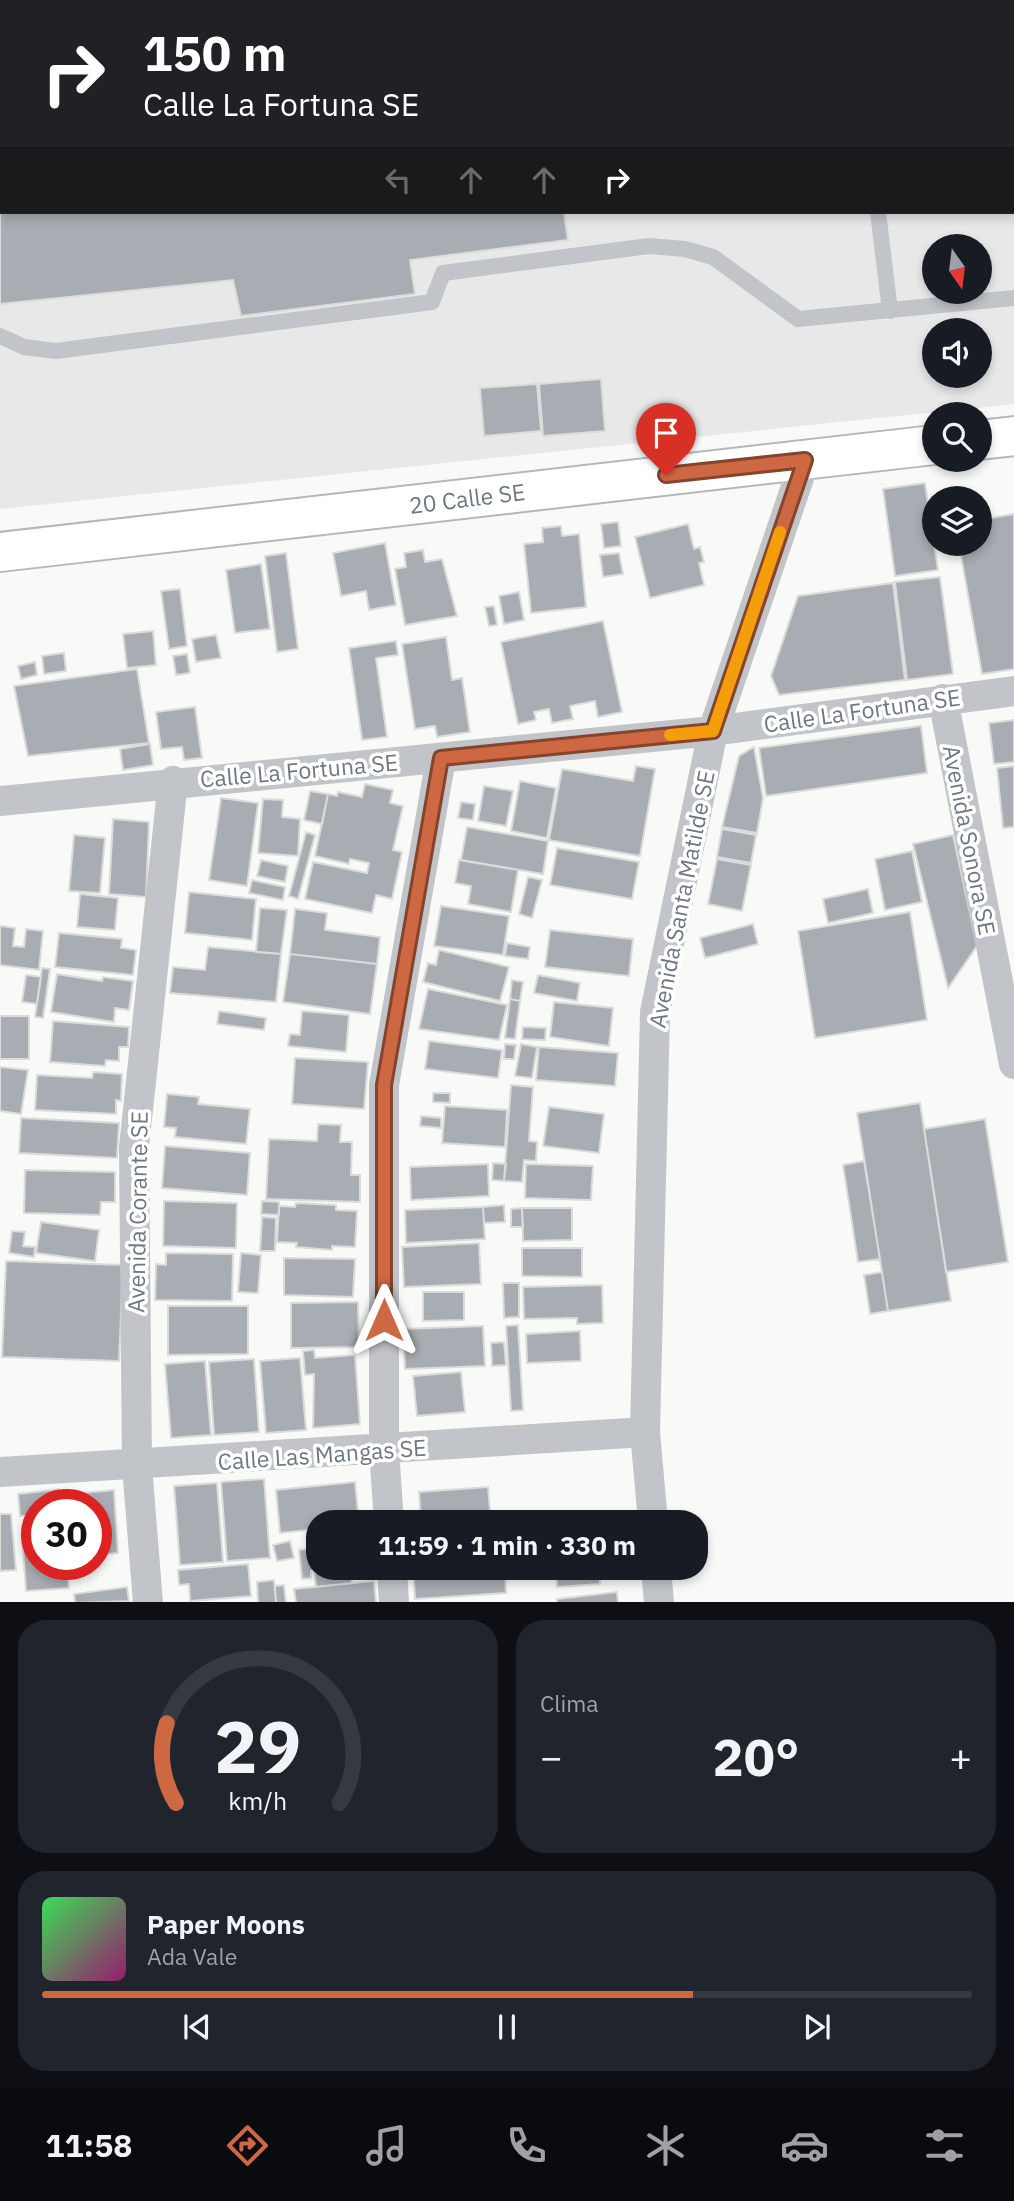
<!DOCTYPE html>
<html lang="es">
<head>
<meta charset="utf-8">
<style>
  body { margin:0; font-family:"IBM Plex Sans",sans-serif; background:#20242c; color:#f1f3f6; height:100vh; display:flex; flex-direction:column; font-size:26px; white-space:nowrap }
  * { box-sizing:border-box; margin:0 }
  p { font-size:23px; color:#9ea1a6 }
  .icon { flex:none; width:38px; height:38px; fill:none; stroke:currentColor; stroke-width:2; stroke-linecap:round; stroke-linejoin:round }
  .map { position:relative; height:1602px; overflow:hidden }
  .drawer { display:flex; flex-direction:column; gap:18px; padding:18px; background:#0d0f14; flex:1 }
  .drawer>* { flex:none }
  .banner { position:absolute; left:0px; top:0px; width:1015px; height:214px; box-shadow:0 4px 10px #0003; background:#202124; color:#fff; overflow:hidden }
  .needle { width:46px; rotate:166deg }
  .fabs { position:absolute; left:922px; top:234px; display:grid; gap:14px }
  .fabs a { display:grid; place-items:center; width:70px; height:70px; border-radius:50%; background:#171b24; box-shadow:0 4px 10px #0003; font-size:35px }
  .speed { position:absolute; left:21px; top:1489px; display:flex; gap:14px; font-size:35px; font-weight:700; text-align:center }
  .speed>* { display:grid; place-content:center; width:91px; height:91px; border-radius:50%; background:#171b24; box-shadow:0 4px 10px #0003; line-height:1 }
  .speed .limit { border:10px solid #d22; background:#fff; color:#111 }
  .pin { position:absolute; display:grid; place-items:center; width:60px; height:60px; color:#fff; margin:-72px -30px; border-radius:50% 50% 50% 0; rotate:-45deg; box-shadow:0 0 7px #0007 }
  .pin .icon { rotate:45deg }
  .me { position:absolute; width:77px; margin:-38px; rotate:0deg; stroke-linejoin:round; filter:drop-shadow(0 0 5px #0008) }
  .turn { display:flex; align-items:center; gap:24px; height:147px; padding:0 28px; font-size:32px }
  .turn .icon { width:91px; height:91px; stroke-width:2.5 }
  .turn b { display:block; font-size:49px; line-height:60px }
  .lanes { display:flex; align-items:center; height:66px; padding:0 28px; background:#0003; justify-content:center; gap:35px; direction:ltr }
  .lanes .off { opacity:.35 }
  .big { font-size:52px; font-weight:700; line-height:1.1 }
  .drawer .tile { flex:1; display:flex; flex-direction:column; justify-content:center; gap:10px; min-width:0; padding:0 24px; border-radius:28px; background:#20242c }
  .drawer .dial { align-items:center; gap:0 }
  .dial svg { height:182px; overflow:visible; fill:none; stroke:#363941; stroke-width:7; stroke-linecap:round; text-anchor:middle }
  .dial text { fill:#f1f3f6; stroke:none }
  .song { display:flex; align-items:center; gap:21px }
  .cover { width:84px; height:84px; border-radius:10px; background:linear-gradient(135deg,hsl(130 70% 55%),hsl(320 70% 35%)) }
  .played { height:7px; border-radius:4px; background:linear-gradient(90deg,#cd6843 70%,#363941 70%) }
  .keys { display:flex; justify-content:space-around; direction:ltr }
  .heat { display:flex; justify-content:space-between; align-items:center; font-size:38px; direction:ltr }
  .drawer .tiles { flex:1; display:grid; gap:18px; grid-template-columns:1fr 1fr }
  .tile:last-child { grid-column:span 2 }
  .trip { position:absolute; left:306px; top:1510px; width:402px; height:70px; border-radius:28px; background:#171b24; box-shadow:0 4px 10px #0003; font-weight:700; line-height:70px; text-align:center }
  .dock { display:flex; height:112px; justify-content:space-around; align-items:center; background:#090b0e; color:#9ea1a6 }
  .dock .icon { width:49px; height:49px }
  .dock .current { color:#cd6843 }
  .dock b { font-size:32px; color:#f1f3f6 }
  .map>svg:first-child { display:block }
</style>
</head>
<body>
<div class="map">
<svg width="1014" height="1603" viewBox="0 0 1014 1603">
  <rect width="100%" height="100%" fill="#f9f9f7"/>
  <!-- built -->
  <path fill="#e7e8e7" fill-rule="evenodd" d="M0 0H1014V404L0 509ZM2 2H1013V212H2ZM934 247H980V292H934ZM934 331H980V376H934Z"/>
  <!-- building -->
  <path fill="#a7adb3" stroke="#dbdbd9" stroke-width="2" d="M0 0H541L2 2V212H564L568 240 410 260 415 294 241 316 233 280 0 304Z
    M991 0H1014V223L1013 2Z
    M601 379 605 431 543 436 539 384Z
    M537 384 541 431 484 436 480 388Z
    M925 483 938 570 895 576 883 489Z
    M1014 514V669L982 674 959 544H980V520Z
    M618 522 621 546 604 548 601 524Z
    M688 524 694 549 700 547 704 562 699 563 704 585 650 598 635 537Z
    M561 526 562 536 579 534 586 607 531 613 524 544 543 542 542 528Z
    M385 543 396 605 369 610 366 591 341 596 333 553Z
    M423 550 425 562 442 559 457 616 405 625 395 569 406 567 404 553Z
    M286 553 298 649 277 652 265 556Z
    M619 553 623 574 603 577 600 555Z
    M261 564 270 629 235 633 226 570Z
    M940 577 953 674 907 680 895 582Z
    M893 583 905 680 779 695 771 676 798 596Z
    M180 589 187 646 169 649 161 591Z
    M519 592 524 620 504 624 499 596Z
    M494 606 497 625 489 626 485 607Z
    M603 621 622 712 598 717 595 701 570 706 573 719 552 723 549 709 534 712 536 720 518 724 501 642Z
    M153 631 156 665 127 668 123 634Z
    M216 635 221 658 196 662 192 639Z
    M446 637 452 680 462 678 470 732 437 737 435 726 415 729 402 644Z
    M396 641 398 655 376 658 387 737 362 740 349 648Z
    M64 653 66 671 44 674 42 656Z
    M187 654 190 673 176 675 173 656Z
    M35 662 37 675 21 679 18 666Z
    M137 669 149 743 28 756 14 686Z
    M195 707 202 758 184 760 182 747 161 749 156 712Z
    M1014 720V762L994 764 989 723Z
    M921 726 927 773 766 796 759 748Z
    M150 744 153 765 123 770 120 749Z
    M754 747 763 798 757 833 722 827 739 756Z
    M636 766 655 769 640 856 549 840 562 769 633 781Z
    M1014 766V827L1003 828 997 768Z
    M520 781 556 788 547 838 511 831Z
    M365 784 393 790 390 803 403 806 393 850 402 852 392 899 376 895 372 913 305 899 313 862 367 873 369 863 350 859 349 864 315 856 328 794 337 796 338 792 362 797Z
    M484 786 513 791 506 826 478 821Z
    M310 791 328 794 322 824 304 820Z
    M221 798 258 803 247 886 209 880Z
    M263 799 283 800 282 817 300 819 298 856 258 853Z
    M461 802 475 804 473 820 458 818Z
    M113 819 149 822 146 897 109 894Z
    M467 827 548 841 543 874 461 860Z
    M722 829 756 835 751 863 717 857Z
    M306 832 315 835 298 899 289 896Z
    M74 835 105 838 100 893 69 891Z
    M953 835 977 946 948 988 913 844Z
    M557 848 639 862 632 899 550 885Z
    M912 851 922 902 885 910 875 859Z
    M717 859 751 865 742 911 708 904Z
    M261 860 288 866 285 882 257 876Z
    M459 860 518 870 511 912 468 904 471 886 455 883Z
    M528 877 542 880 532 918 519 914Z
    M252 880 285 887 283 900 249 893Z
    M868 889 873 913 828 923 823 899Z
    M189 892 256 899 252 940 185 933Z
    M80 894 118 898 115 930 77 927Z
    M441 906 509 916 503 955 434 946Z
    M260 908 287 910 281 954 256 952Z
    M295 909 327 913 325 930 380 937 377 964 290 954Z
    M910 912 927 1020 815 1038 798 931Z
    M753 924 758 944 705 958 700 938Z
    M0 926 15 928 13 946 24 947 26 929 43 931 39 970 0 965Z
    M550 930 633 939 629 976 545 967Z
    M59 933 122 939 121 948 136 950 133 975 55 967Z
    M507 943 530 947 528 959 505 956Z
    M208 947 281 954 276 1002 170 993 173 967 205 970Z
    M439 950 509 967 500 1001 423 982 428 963 436 965Z
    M290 954 377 964 370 1014 283 1002Z
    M42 968 50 969 43 1018 35 1017Z
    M57 974 102 981 103 977 133 981 129 1010 115 1008 114 1022 51 1012Z
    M26 975 41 977 37 1004 22 1002Z
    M538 975 580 983 577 1001 534 993Z
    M512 980 523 982 520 1001 510 999Z
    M428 989 507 1005 499 1040 419 1029Z
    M510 999 520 1001 515 1039 505 1038Z
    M554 1002 613 1008 609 1046 550 1037Z
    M219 1011 266 1018 264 1030 217 1024Z
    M302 1011 349 1015 346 1052 288 1046 290 1034 300 1035Z
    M0 1016H29V1059H0Z
    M53 1021 129 1027 128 1047H119V1061L106 1060 105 1066 50 1062Z
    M523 1027 546 1028 545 1040 522 1039Z
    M429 1041 502 1050 498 1078 425 1069Z
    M505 1044 516 1045 514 1059H504Z
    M521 1044 537 1047 532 1078 515 1076Z
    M539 1047 618 1053 615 1086 536 1080Z
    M295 1058 368 1062 364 1109 292 1104Z
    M0 1067 28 1070 21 1114 0 1111Z
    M93 1072 122 1074 121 1101 116 1100V1114L35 1110 37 1075 92 1078Z
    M511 1085 533 1087 529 1141 537 1142 536 1161 524 1160 522 1182 504 1181Z
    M433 1093H450V1103L433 1102Z
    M167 1094 199 1097 198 1104 250 1109 246 1144 175 1137 176 1128 164 1127Z
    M920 1103 951 1301 888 1311 857 1113Z
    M445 1106 507 1110 505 1147 442 1143Z
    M549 1107 604 1114 599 1153 543 1146Z
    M421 1116 441 1118V1128L420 1126Z
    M21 1118 119 1123 117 1158 19 1153Z
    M985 1119 1008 1262 946 1272 924 1129Z
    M318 1124 341 1125 340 1142H352L351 1175H360V1202L266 1199 269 1139 317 1141Z
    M165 1146 250 1153 247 1195 162 1188Z
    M864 1161 880 1259 858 1262 843 1165Z
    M493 1163 506 1164 504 1181 492 1180Z
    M488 1164 489 1196 411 1200 410 1167Z
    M526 1164 593 1166 591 1200 525 1198Z
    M25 1170 115 1172V1202H101L100 1215 24 1213Z
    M164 1201 237 1203 236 1248 163 1246Z
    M262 1201 279 1202V1215L261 1214Z
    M296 1203 336 1205V1210L357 1211 355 1247 332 1246V1250L296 1247 297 1243 277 1242 279 1206 295 1207Z
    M504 1205 505 1222 484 1223 483 1207Z
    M483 1207 485 1239 406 1243 405 1210Z
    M522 1208 523 1227H511V1209Z
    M522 1208H572V1240L523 1241Z
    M262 1217 276 1218 275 1251H260Z
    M41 1222 99 1230 95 1261 36 1253Z
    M12 1231 25 1232 23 1246 35 1247 34 1257 9 1253Z
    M479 1243 481 1284 404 1287 402 1247Z
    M522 1248H582V1277L522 1276Z
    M166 1253 233 1254 232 1301 155 1300 156 1264 166 1265Z
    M241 1253 261 1255 258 1293 238 1292Z
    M284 1258 355 1259 353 1297 284 1295Z
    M6 1261 123 1265 119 1361 2 1357Z
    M882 1272 888 1311 870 1314 864 1275Z
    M503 1283H519V1317L504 1318Z
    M602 1285 603 1323 577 1324V1318L524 1319 523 1287Z
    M423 1292H464V1320L423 1321Z
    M358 1302 359 1347 291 1348V1303Z
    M168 1306H248V1354L168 1355Z
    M518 1325 523 1410 511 1411 506 1326Z
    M483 1326 485 1366 405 1369 403 1329Z
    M580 1331 581 1361 527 1363 526 1334Z
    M504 1342 506 1365 492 1366 491 1343Z
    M314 1350 315 1358 355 1355 360 1424 313 1428 314 1374 305 1375 303 1351Z
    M300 1358 306 1430 266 1433 260 1361Z
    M254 1359 259 1432 214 1435 209 1362Z
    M205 1361 211 1435 171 1438 165 1364Z
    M461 1372 465 1412 417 1416 413 1376Z
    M264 1479 270 1558 227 1561 221 1482Z
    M355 1482 359 1522H318V1529L280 1533 276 1490Z
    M217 1483 223 1562 180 1565 174 1486Z
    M488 1487 491 1522H421L419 1492Z
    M59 1489 60 1505H37V1515L20 1516 18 1494Z
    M114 1490 118 1553 96 1555V1505H71V1494Z
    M0 1514H11L16 1570 0 1571Z
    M37 1535V1564H67L69 1588 26 1591 22 1536Z
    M290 1541 294 1558 277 1561 273 1545Z
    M318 1548V1568H343L311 1571V1578L302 1579 299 1550Z
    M248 1564 251 1596 190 1601 189 1584 179 1585 178 1570Z
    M413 1568H505L506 1593 415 1599Z
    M556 1568H616L617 1575 600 1576V1584L557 1587Z
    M351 1570 352 1583 316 1587 314 1573Z
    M274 1580 276 1603H258L257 1582Z
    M374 1581 376 1603H296L294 1589Z
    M284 1585 286 1603H276L275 1586Z
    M127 1587 129 1601 75 1603 74 1594Z
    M617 1592 618 1603H557V1599Z"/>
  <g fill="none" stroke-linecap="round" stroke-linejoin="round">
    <defs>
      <path id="secondary" d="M980 440 1014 436
        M0 552 934 445"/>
    </defs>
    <!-- secondary casing -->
    <use href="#secondary" stroke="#b4b8bc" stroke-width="42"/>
    <!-- lane -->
    <path stroke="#c1c4c8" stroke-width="16" d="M853 0V2
      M878 212 890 311
      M0 336 24 347 56 351 432 302 443 273 649 246 685 249 713 257 798 319 1014 298"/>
    <!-- street -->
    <path stroke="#c1c4c8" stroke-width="30" d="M943 699 1014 1064
      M0 801 713 731 1014 691
      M0 1472 645 1432
      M389 1522 384 1450V1085L441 758
      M653 1522 645 1432 655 1012 713 731 805 460
      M392 1568 394 1603
      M656 1568 659 1603
      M148 1603 137 1466 134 1147 173 781"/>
    <!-- secondary -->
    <use href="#secondary" stroke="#fff" stroke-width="38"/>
  </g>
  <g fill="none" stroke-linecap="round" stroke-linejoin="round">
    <defs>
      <path id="route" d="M384 1320V1085L441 758 713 731 805 460 666 475"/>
    </defs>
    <!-- route casing -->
    <use href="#route" stroke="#85442c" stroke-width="18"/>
    <!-- route -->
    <use href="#route" stroke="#cd6843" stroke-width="12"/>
    <!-- slow -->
    <path stroke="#f59e0b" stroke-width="12" d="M670 735 713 731 780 532"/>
  </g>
  <g text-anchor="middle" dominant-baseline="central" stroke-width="7" stroke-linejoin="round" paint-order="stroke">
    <!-- street labels -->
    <g font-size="23" fill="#6c7884" stroke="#fff">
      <text transform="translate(467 498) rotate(-7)">20 Calle SE</text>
      <text transform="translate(862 710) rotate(-8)">Calle La Fortuna SE</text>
      <text transform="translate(299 770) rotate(-5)">Calle La Fortuna SE</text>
      <text transform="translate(970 840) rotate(79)">Avenida Sonora SE</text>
      <text transform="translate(681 899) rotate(-79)">Avenida Santa Matilde SE</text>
      <text transform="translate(137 1212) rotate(-89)">Avenida Corante SE</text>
      <text transform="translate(322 1454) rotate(-4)">Calle Las Mangas SE</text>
    </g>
  </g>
</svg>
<div class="fabs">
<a><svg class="needle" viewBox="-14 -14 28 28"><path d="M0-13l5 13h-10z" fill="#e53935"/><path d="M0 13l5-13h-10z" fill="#9ea1a6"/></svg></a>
<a><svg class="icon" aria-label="sound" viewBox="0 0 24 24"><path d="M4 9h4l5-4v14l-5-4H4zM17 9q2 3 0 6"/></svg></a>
<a><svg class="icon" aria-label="search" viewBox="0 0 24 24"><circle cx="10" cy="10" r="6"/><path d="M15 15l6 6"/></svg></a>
<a><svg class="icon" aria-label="layers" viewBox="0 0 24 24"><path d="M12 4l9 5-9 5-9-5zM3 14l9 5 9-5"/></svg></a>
</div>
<div class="speed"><div class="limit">30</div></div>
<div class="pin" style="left:666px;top:475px;background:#d93025"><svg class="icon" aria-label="arrive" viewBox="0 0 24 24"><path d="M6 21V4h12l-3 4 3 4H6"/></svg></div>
<svg class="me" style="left:384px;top:1320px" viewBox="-20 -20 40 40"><path d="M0-17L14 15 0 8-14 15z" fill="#cd6843" stroke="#fff" stroke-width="4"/></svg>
<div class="trip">11:59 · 1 min · 330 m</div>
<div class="banner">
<div class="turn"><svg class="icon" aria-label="right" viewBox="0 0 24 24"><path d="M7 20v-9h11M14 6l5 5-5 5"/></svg><div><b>150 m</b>Calle La Fortuna SE</div></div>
<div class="lanes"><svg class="icon off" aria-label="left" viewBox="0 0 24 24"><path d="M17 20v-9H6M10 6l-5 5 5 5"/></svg><svg class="icon off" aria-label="ahead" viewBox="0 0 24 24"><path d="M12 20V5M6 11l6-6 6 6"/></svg><svg class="icon off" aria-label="ahead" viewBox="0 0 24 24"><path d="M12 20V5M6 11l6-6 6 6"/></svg><svg class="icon" aria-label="right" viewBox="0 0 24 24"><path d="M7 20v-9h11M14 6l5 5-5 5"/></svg></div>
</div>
</div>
<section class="drawer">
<div class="tiles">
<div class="tile dial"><svg viewBox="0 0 100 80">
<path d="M14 69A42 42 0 1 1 86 69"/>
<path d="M14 69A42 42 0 0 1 10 34" stroke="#cd6843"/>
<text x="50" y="56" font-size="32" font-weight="700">29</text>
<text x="50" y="72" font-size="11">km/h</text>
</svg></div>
<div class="tile"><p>Clima</p>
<div class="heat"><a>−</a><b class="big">20°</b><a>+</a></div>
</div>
<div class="tile">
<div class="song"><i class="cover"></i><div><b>Paper Moons</b><p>Ada Vale</p></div></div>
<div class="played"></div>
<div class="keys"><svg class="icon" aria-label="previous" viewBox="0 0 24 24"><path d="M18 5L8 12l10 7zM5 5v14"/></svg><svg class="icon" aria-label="pause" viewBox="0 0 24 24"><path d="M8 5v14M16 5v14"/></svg><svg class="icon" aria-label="next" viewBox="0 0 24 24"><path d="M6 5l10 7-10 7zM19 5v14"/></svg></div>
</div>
</div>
</section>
<nav class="dock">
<b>11:58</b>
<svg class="icon current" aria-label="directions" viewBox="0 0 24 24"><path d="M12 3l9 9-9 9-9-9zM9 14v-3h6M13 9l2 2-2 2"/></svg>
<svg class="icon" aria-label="music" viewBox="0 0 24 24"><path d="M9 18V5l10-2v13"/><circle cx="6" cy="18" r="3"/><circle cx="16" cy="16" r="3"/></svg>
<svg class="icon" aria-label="phone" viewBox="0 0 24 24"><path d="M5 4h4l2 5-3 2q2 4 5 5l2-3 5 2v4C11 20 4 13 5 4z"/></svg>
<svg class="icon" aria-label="climate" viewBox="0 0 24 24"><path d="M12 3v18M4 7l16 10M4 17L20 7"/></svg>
<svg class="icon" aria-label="car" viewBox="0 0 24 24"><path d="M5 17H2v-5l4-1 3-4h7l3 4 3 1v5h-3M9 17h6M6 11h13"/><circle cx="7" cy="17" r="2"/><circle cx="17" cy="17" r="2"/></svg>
<svg class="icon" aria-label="filters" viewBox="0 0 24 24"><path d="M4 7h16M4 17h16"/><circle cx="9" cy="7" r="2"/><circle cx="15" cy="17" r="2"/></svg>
</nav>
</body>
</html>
